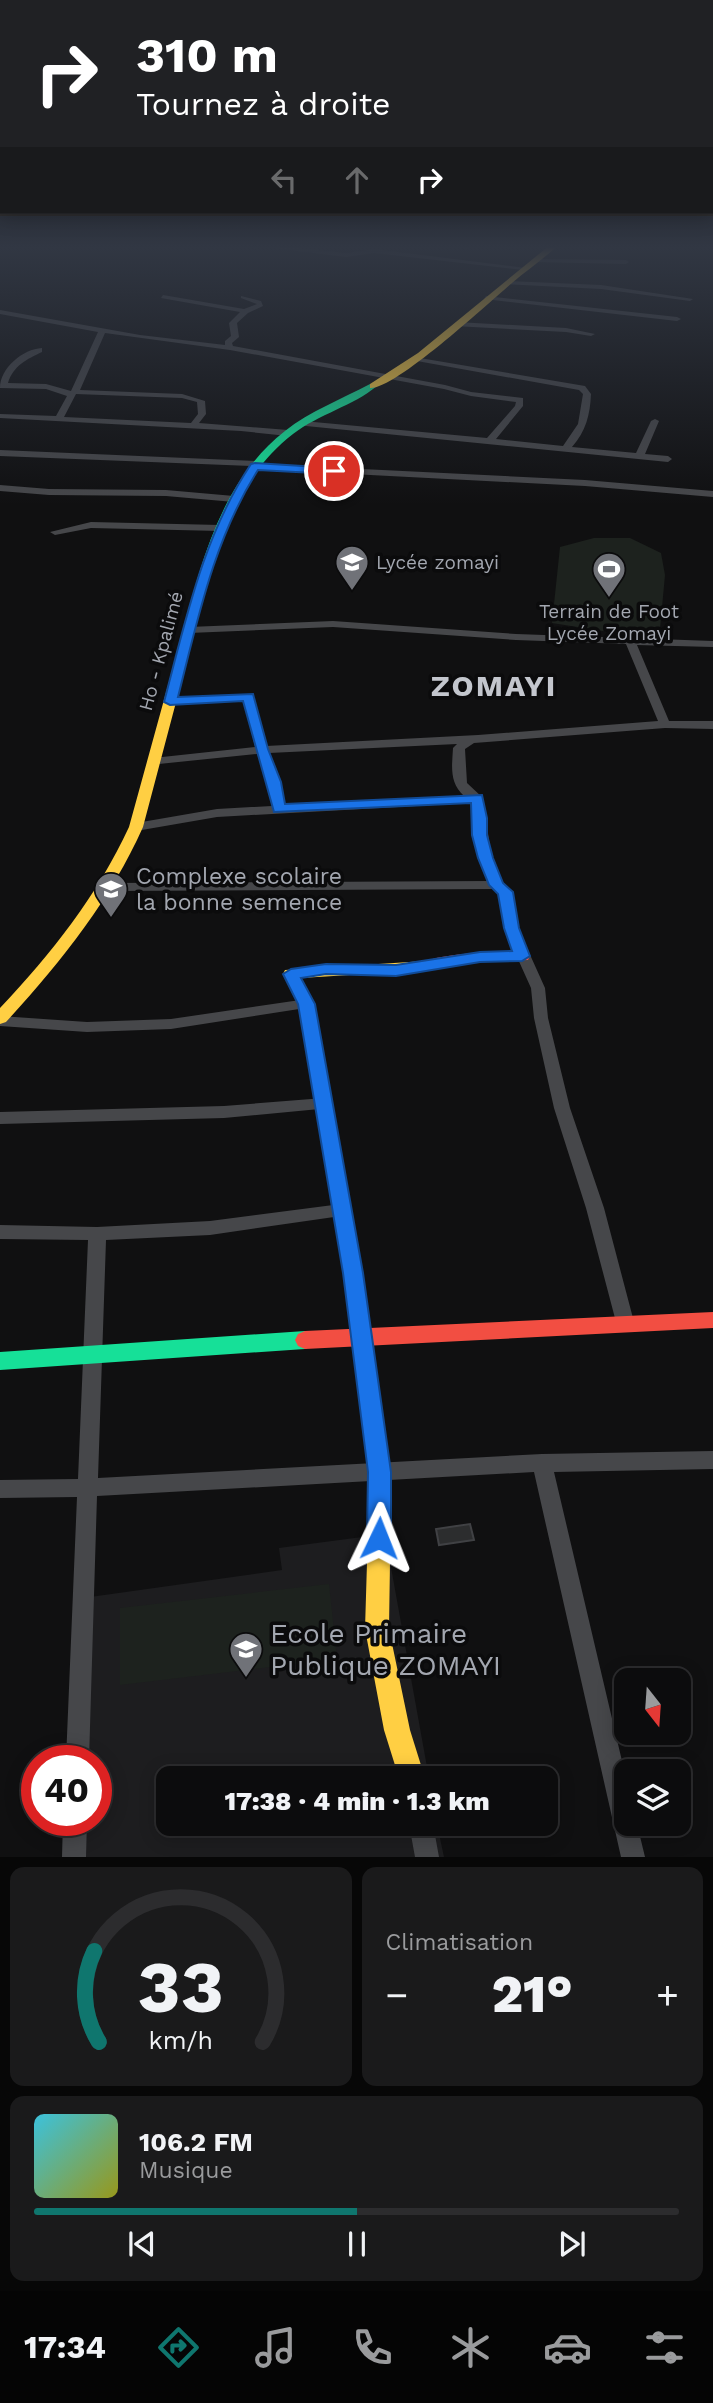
<!DOCTYPE html>
<html lang="fr">
<head>
<meta charset="utf-8">
<style>
  body { margin:0; font-family:"Work Sans",sans-serif; background:#1a1a1b; color:#f1f3f6; height:100vh; display:flex; flex-direction:column; font-size:26px; white-space:nowrap }
  * { box-sizing:border-box; margin:0 }
  p { font-size:23px; color:#9a9b9d }
  .icon { flex:none; width:38px; height:38px; fill:none; stroke:currentColor; stroke-width:2; stroke-linecap:round; stroke-linejoin:round }
  .map { position:relative; height:1857px; overflow:hidden }
  .panel { display:flex; flex-direction:column; gap:10px; padding:10px; background:#070707; flex:1 }
  .panel>* { flex:none }
  .guide { position:absolute; left:0px; top:0px; width:714px; height:214px; box-shadow:0 4px 18px #0003,0 0 0 2px #2c2c2e; background:#202124; color:#fff; overflow:hidden }
  .needle { width:46px; rotate:163deg }
  .buttons { position:absolute; left:614px; top:1668px; display:grid; gap:14px }
  .buttons a { display:grid; place-items:center; width:77px; height:77px; border-radius:14px; background:#0c0c0d; box-shadow:0 4px 18px #0003,0 0 0 2px #2c2c2e; font-size:35px }
  .speed { position:absolute; left:21px; top:1745px; display:flex; gap:14px; font-size:35px; font-weight:700; text-align:center }
  .speed>* { display:grid; place-content:center; width:91px; height:91px; border-radius:50%; background:#0c0c0d; box-shadow:0 4px 18px #0003,0 0 0 2px #2c2c2e; line-height:1 }
  .speed .limit { border:10px solid #d22; background:#fff; color:#111 }
  .pin { position:absolute; display:grid; place-items:center; width:60px; height:60px; color:#fff; margin:-30px; border:4px solid #fff; border-radius:50%; box-shadow:0 2px 7px #0007 }
  .me { position:absolute; width:77px; margin:-38px; rotate:2deg; stroke-linejoin:round; filter:drop-shadow(0 0 5px #0008) }
  .turn { display:flex; align-items:center; gap:24px; height:147px; padding:0 21px; font-size:32px }
  .turn .icon { width:91px; height:91px; stroke-width:2.5 }
  .turn b { display:block; font-size:49px; line-height:60px }
  .lanes { display:flex; align-items:center; height:66px; padding:0 21px; background:#0003; justify-content:center; gap:35px; direction:ltr }
  .lanes .off { opacity:.35 }
  .big { font-size:52px; font-weight:800; line-height:1.1 }
  .panel .widget { flex:1; display:flex; flex-direction:column; justify-content:center; gap:10px; min-width:0; padding:0 24px; border-radius:14px; background:#1a1a1b }
  .panel .dial { align-items:center; gap:0 }
  .dial svg { height:182px; overflow:visible; fill:none; stroke:#2c2c2e; stroke-width:7; stroke-linecap:round; text-anchor:middle }
  .dial text { fill:#f1f3f6; stroke:none }
  .song { display:flex; align-items:center; gap:21px }
  .cover { width:84px; height:84px; border-radius:10px; background:linear-gradient(135deg,hsl(190 70% 55%),hsl(60 70% 35%)) }
  .played { height:7px; border-radius:4px; background:linear-gradient(90deg,#0f766e 50%,#2c2c2e 50%) }
  .keys { display:flex; justify-content:space-around; direction:ltr }
  .heat { display:flex; justify-content:space-between; align-items:center; font-size:38px; direction:ltr }
  .panel .tiles { flex:1; display:grid; gap:10px; grid-template-columns:1fr 1fr }
  .widget:last-child { grid-column:span 2 }
  .trip { position:absolute; left:156px; top:1766px; width:402px; height:70px; border-radius:14px; background:#0c0c0d; box-shadow:0 4px 18px #0003,0 0 0 2px #2c2c2e; font-weight:800; line-height:70px; text-align:center }
  .dock { display:flex; height:112px; justify-content:space-around; align-items:center; background:#050505; color:#9a9b9d }
  .dock .icon { width:49px; height:49px }
  .dock .active { color:#0f766e }
  .dock b { font-size:32px; color:#f1f3f6 }
  .map>svg:first-child { display:block }
</style>
</head>
<body>
<div class="map">
<svg width="713" height="1857" viewBox="0 0 713 1857">
  <rect width="100%" height="100%" fill="#101011"/>
  <!-- built -->
  <path fill="#1d1d1f" d="M385 1534 429 1778H168V1824H437L444 1857H75L76 1820H96V1760H78L83 1598 282 1570 279 1548Z"/>
  <!-- green -->
  <path fill="#1d221e" d="M594 538H630L661 553 665 575 660 629 615 633 552 623 560 547Z
    M329 1584 337 1659 120 1685V1608Z"/>
  <!-- building -->
  <path fill="#2c2d2e" stroke="#404144" stroke-width="2" d="M470 1524 474 1540 439 1545 436 1529Z"/>
  <g fill="none" stroke-linecap="round" stroke-linejoin="round">
    <!-- street -->
    <path fill="#46474a" fill-rule="evenodd" d="M248 245H270L346 253 374 249 526 268 523 270 374 253 346 257Z
      M446 245H468L471 247 468 249Z
      M693 245H706V246L703 248Z
      M534 259 626 260 629 262 626 264 532 262Z
      M506 281 601 285 693 299 690 301 601 289 504 284Z
      M163 295 244 309 257 304 241 298V296L261 301 263 306 248 313 237 323 239 337 232 343 233 346 445 385 471 392 523 398V406L496 439 563 446 578 424 583 394 579 390 417 361H414V357L585 386 591 394C590 415 586 431 572 447L636 453 651 421 655 419 659 421 645 454 668 456 672 459 668 462 306 426 303 425V421L487 438 515 406 516 402 471 396 444 389 230 350 105 333 80 390 182 394 205 401 206 414 199 423 288 430 292 433 288 436 241 431 0 418V414L56 416 67 396 46 389 0 388C0 368 23 349 42 348V352C27 359 13 366 8 383L46 384 71 391 98 332 0 314V310L140 335 225 345V341L231 336 229 323 240 312 161 298ZM76 394 182 398 197 402 198 414 191 423 64 417Z
      M486 296 677 317 681 319 677 321 484 299Z
      M457 322 566 328 595 334 591 336 566 332 454 326Z
      M0 450 256 461 260 464 585 480 713 491V497L585 486 255 469 251 466 0 456Z
      M0 485 49 489 166 490 234 496 239 499 234 502 166 496 49 495 0 491Z
      M91 522 220 525 225 528 220 531 91 528 55 535 50 532Z
      M333 621 516 634 713 641V647L637 645 669 721H713V729L665 728 474 743 465 749 467 783 483 798 492 861 502 881 513 892 518 928 545 988 548 1018 570 1108 604 1208 634 1322 632 1327 625 1329 618 1327 616 1322 586 1208 554 1108 534 1018 531 988 504 928 499 893 495 889 110 891 103 887 110 883 489 881C474 857 475 830 471 803L217 817 136 831 131 830 130 827 131 824 136 823 217 809 272 806 268 782 257 754 149 765 147 762 149 759 153 758 255 747 244 701 170 704 166 703V699L253 695 266 746 478 735 658 721 626 644 516 640 333 627 189 633 184 630 189 627ZM457 744 453 748C452 766 449 782 464 796L285 806 280 782 269 753Z
      M307 999 314 1004 312 1007 171 1029 87 1032 0 1026V1016L87 1022 171 1019Z
      M324 1098 330 1100 332 1104 330 1108 224 1118 0 1124V1112L224 1106Z
      M341 1204 347 1205 350 1210 347 1215 341 1216 210 1235 106 1240 98 1478 542 1454 713 1451V1469L554 1472 626 1778V1824H637L645 1857H621L534 1472 97 1496 89 1760H66L77 1497 0 1498V1480L78 1479 88 1240 0 1239V1225L97 1227 210 1221Z
      M63 1820H87L86 1857H62Z
      M409 1824H433L439 1857H415Z"/>
    <!-- fast -->
    <path fill="#16e098" fill-rule="evenodd" d="M370 384 377 386C353 406 319 414 293 434 230 482 212 565 193 638L191 641H183L181 638C201 563 221 481 285 431 310 411 342 399 370 384Z
      M327 1116 333 1117 336 1122 363 1273 391 1472V1496L388 1503 380 1506 372 1503 369 1496V1472L343 1273 318 1122 321 1117Z
      M305 1331 312 1334 315 1340 312 1346 305 1349 0 1370V1352Z"/>
    <!-- slow -->
    <path fill="#ffcf43" fill-rule="evenodd" d="M550 245H558C544 259 527 270 512 283 488 303 396 389 370 388V384L418 353Z
      M187 634 193 638 143 827C110 901 61 962 6 1022L0 1024V1008C52 953 97 896 129 827L181 638Z
      M425 961 431 962 433 966 431 970 301 978 315 1004 336 1122 333 1127H321L299 1004 283 974 285 970Z
      M380 1486 388 1489 391 1496 389 1629 410 1730 425 1778H399L384 1730 365 1629 369 1496 372 1489Z"/>
    <!-- jam -->
    <path fill="#f24e42" fill-rule="evenodd" d="M522 951 530 956 528 960 480 962 425 971 417 966C429 953 502 951 522 951Z
      M713 1312V1328L305 1349 298 1346 295 1340 298 1334 305 1331Z"/>
  </g>
  <!-- sky -->
  <linearGradient id="sky" x2="0" y2="1"><stop stop-color="#090909"/><stop offset="0.49" stop-color="#313743"/><stop offset="1" stop-color="#313743" stop-opacity="0"/></linearGradient>
  <rect width="713" height="505" fill="url(#sky)"/>
  <!-- route -->
  <path fill="#1a73e8" stroke="#114b97" stroke-width="2" d="M255 463 334 468 339 471 334 474 258 470C214 539 198 618 178 697L253 694 268 749 281 782 285 804 482 795 487 818V835L493 858 503 883 513 892 519 928 530 956 522 961 480 962 396 976 326 974 301 978 315 1004 363 1273 391 1472V1538L387 1546 379 1549 370 1546 367 1538 368 1472 343 1273 298 1004 283 974 291 969 326 964 396 965 480 952 512 951 504 928 498 894 489 885 478 858 472 835 471 803 274 812 243 701 170 705 164 702C186 619 203 536 251 464Z"/>
  <!-- icons -->
  <defs>
    <symbol id="university-pin" viewBox="-11 -11 22 30"><path d="M0 17L-7.5 6A9.5 9.5 0 1 1 7.5 6Z" fill="#707278" stroke="#0b0b0c"/><path d="M0-5L7-2L0 1L-7-2ZM-4 1L0 2.5L4 1V4Q0 6-4 4Z" fill="#fff"/></symbol>
    <symbol id="stadium-pin" viewBox="-11 -11 22 30"><path d="M0 17L-7.5 6A9.5 9.5 0 1 1 7.5 6Z" fill="#707278" stroke="#0b0b0c"/><path d="M0-5a6.5 5 0 1 0 0 10a6.5 5 0 1 0 0-10ZM-3.5-1.8h7v3.6h-7Z" fill="#fff"/></symbol>
    <symbol id="school-pin" viewBox="-11 -11 22 30"><path d="M0 17L-7.5 6A9.5 9.5 0 1 1 7.5 6Z" fill="#707278" stroke="#0b0b0c"/><path d="M0-5L7-2L0 1L-7-2ZM-4 1L0 2.5L4 1V4Q0 6-4 4Z" fill="#fff"/></symbol>
  </defs>
  <g fill-rule="evenodd">
    <use href="#university-pin" x="333" y="543" width="38" height="52"/>
    <use href="#stadium-pin" x="590" y="550" width="38" height="52"/>
    <use href="#school-pin" x="92" y="870" width="38" height="52"/>
    <use href="#school-pin" x="227" y="1630" width="38" height="52"/>
  </g>
  <g text-anchor="middle" dominant-baseline="central" stroke-width="7" stroke-linejoin="round" paint-order="stroke">
    <!-- far-poi labels -->
    <g font-size="19" fill="#a3a7b0" stroke="#0b0b0c" text-anchor="start">
      <text x="376" y="562">Lycée zomayi</text>
      <text x="609" y="611" text-anchor="middle">Terrain de Foot<tspan x="609" dy="22">Lycée Zomayi</tspan></text>
    </g>
    <!-- far-street labels -->
    <g font-size="19" fill="#a3a7b0" stroke="#0b0b0c">
      <text transform="translate(161 651) rotate(-75)">Ho - Kpalimé</text>
    </g>
    <!-- poi labels -->
    <g font-size="23" fill="#a3a7b0" stroke="#0b0b0c" text-anchor="start">
      <text x="136" y="876">Complexe scolaire<tspan x="136" dy="26">la bonne semence</tspan></text>
    </g>
    <!-- near-poi labels -->
    <g font-size="28" fill="#a3a7b0" stroke="#0b0b0c" text-anchor="start">
      <text x="270" y="1633">Ecole Primaire<tspan x="270" dy="32">Publique ZOMAYI</tspan></text>
    </g>
    <!-- district labels -->
    <g font-size="30" font-weight="bold" letter-spacing="2" fill="#c3c6cd" stroke="#0b0b0c">
      <text x="494" y="685">ZOMAYI</text>
    </g>
  </g>
</svg>
<div class="buttons">
<a><svg class="needle" viewBox="-14 -14 28 28"><path d="M0-13l5 13h-10z" fill="#e53935"/><path d="M0 13l5-13h-10z" fill="#9a9b9d"/></svg></a>
<a><svg class="icon" aria-label="layers" viewBox="0 0 24 24"><path d="M12 4l9 5-9 5-9-5zM3 14l9 5 9-5"/></svg></a>
</div>
<div class="speed"><div class="limit">40</div></div>
<div class="pin" style="left:334px;top:471px;background:#d93025"><svg class="icon" aria-label="arrive" viewBox="0 0 24 24"><path d="M6 21V4h12l-3 4 3 4H6"/></svg></div>
<svg class="me" style="left:379px;top:1538px" viewBox="-20 -20 40 40"><path d="M0-17L14 15 0 8-14 15z" fill="#1a73e8" stroke="#fff" stroke-width="4"/></svg>
<div class="trip">17:38 · 4 min · 1.3 km</div>
<div class="guide">
<div class="turn"><svg class="icon" aria-label="right" viewBox="0 0 24 24"><path d="M7 20v-9h11M14 6l5 5-5 5"/></svg><div><b>310 m</b>Tournez à droite</div></div>
<div class="lanes"><svg class="icon off" aria-label="left" viewBox="0 0 24 24"><path d="M17 20v-9H6M10 6l-5 5 5 5"/></svg><svg class="icon off" aria-label="ahead" viewBox="0 0 24 24"><path d="M12 20V5M6 11l6-6 6 6"/></svg><svg class="icon" aria-label="right" viewBox="0 0 24 24"><path d="M7 20v-9h11M14 6l5 5-5 5"/></svg></div>
</div>
</div>
<section class="panel">
<div class="tiles">
<div class="widget dial"><svg viewBox="0 0 100 80">
<path d="M14 69A42 42 0 1 1 86 69"/>
<path d="M14 69A42 42 0 0 1 12 29" stroke="#0f766e"/>
<text x="50" y="56" font-size="32" font-weight="700">33</text>
<text x="50" y="72" font-size="11">km/h</text>
</svg></div>
<div class="widget"><p>Climatisation</p>
<div class="heat"><a>−</a><b class="big">21°</b><a>+</a></div>
</div>
<div class="widget">
<div class="song"><i class="cover"></i><div><b>106.2 FM</b><p>Musique</p></div></div>
<div class="played"></div>
<div class="keys"><svg class="icon" aria-label="previous" viewBox="0 0 24 24"><path d="M18 5L8 12l10 7zM5 5v14"/></svg><svg class="icon" aria-label="pause" viewBox="0 0 24 24"><path d="M8 5v14M16 5v14"/></svg><svg class="icon" aria-label="next" viewBox="0 0 24 24"><path d="M6 5l10 7-10 7zM19 5v14"/></svg></div>
</div>
</div>
</section>
<nav class="dock">
<b>17:34</b>
<svg class="icon active" aria-label="directions" viewBox="0 0 24 24"><path d="M12 3l9 9-9 9-9-9zM9 14v-3h6M13 9l2 2-2 2"/></svg>
<svg class="icon" aria-label="music" viewBox="0 0 24 24"><path d="M9 18V5l10-2v13"/><circle cx="6" cy="18" r="3"/><circle cx="16" cy="16" r="3"/></svg>
<svg class="icon" aria-label="phone" viewBox="0 0 24 24"><path d="M5 4h4l2 5-3 2q2 4 5 5l2-3 5 2v4C11 20 4 13 5 4z"/></svg>
<svg class="icon" aria-label="climate" viewBox="0 0 24 24"><path d="M12 3v18M4 7l16 10M4 17L20 7"/></svg>
<svg class="icon" aria-label="car" viewBox="0 0 24 24"><path d="M5 17H2v-5l4-1 3-4h7l3 4 3 1v5h-3M9 17h6M6 11h13"/><circle cx="7" cy="17" r="2"/><circle cx="17" cy="17" r="2"/></svg>
<svg class="icon" aria-label="filters" viewBox="0 0 24 24"><path d="M4 7h16M4 17h16"/><circle cx="9" cy="7" r="2"/><circle cx="15" cy="17" r="2"/></svg>
</nav>
</body>
</html>
